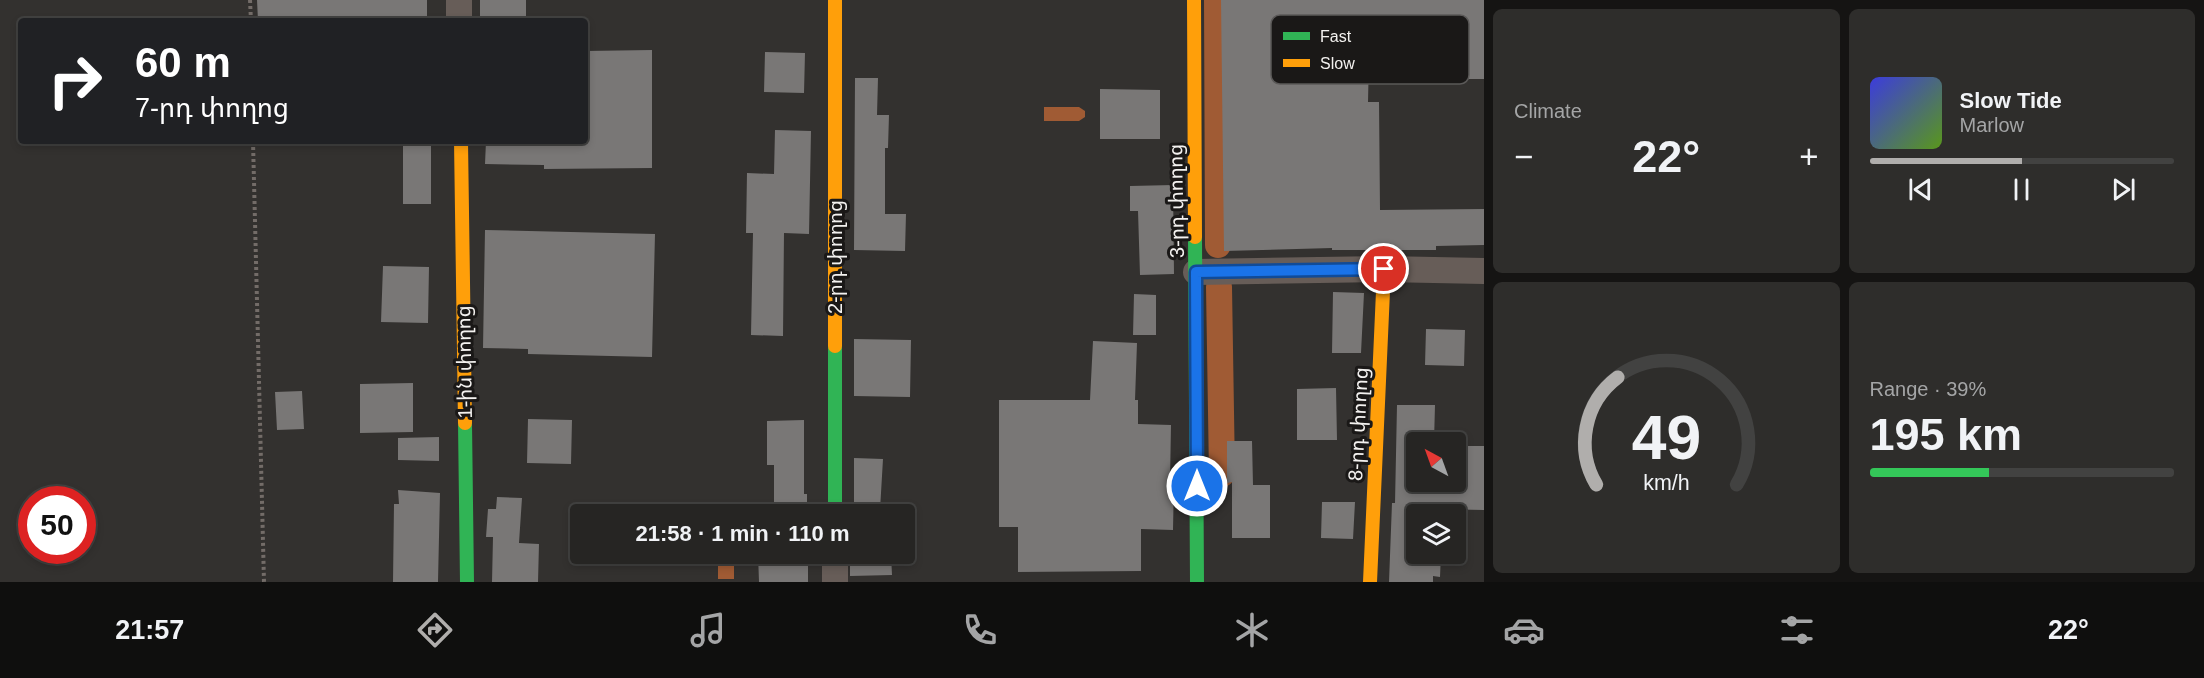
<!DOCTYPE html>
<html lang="en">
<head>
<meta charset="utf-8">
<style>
  body { margin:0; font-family:Arial,"Noto Sans Armenian",sans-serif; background:#2e2d2b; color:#f1f3f6; height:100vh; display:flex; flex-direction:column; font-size:22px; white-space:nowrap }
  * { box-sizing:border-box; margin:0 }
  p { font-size:20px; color:#a4a5a6 }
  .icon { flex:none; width:33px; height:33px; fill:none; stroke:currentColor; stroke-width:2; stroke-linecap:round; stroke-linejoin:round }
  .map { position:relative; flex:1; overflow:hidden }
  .sheet { display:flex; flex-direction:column; gap:9px; padding:9px; background:#151413; width:720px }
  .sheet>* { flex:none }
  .banner { position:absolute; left:18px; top:18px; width:570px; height:126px; border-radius:6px; box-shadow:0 3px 9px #0003,0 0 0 2px #424241; background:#202124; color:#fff; overflow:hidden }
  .needle { width:39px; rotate:319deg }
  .tools { position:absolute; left:1406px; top:432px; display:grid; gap:12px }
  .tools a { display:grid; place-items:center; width:60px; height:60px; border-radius:6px; background:#262523; box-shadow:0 3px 9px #0003,0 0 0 2px #424241; font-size:30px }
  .speed { position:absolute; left:18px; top:486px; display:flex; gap:12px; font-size:30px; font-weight:700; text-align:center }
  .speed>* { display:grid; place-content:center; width:78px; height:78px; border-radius:50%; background:#262523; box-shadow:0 3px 9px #0003,0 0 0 2px #424241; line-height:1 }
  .speed .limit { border:9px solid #d22; background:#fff; color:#111 }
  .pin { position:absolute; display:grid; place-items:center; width:51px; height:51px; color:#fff; margin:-26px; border:3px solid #fff; border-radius:50%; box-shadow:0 2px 6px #0007 }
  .me { position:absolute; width:66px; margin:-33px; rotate:0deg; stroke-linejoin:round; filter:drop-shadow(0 0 4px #0008) }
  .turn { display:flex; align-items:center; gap:21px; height:126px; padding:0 18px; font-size:27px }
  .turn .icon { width:78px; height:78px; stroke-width:2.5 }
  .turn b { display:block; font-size:42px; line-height:51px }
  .big { font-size:45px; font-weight:800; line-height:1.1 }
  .sheet .widget { flex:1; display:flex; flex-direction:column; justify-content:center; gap:9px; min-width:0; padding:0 21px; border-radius:9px; background:#2e2d2b }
  .sheet .dial { align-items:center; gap:0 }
  .dial svg { height:156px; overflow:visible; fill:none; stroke:#424241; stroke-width:7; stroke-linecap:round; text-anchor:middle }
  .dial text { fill:#f1f3f6; stroke:none }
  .song { display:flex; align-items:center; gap:18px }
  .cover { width:72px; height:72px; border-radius:9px; background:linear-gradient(135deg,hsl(240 70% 55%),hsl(90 70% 35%)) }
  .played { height:6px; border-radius:3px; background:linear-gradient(90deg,#b0aeac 50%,#424241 50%) }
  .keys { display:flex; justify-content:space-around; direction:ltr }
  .heat { display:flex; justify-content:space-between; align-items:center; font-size:33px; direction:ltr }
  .charge { height:9px; border-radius:4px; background:linear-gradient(90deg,#34c759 39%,#424241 0) }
  .sheet .tiles { flex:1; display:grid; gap:9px; grid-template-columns:repeat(2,1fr) }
  .trip { position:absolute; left:570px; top:504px; width:345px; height:60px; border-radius:6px; background:#262523; box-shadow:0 3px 9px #0003,0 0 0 2px #424241; font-weight:800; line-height:60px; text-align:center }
  .tabs { display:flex; height:96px; justify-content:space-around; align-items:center; background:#0f0f0e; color:#a4a5a6 }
  .tabs .icon { width:42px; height:42px }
  .tabs .active { color:#b0aeac }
  .tabs b { font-size:27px; color:#f1f3f6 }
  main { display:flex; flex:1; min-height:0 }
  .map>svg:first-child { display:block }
</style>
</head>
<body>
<main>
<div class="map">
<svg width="1484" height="582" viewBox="0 0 1484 582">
  <rect width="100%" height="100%" fill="#33312f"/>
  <!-- water -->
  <path fill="#a05b34" d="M1044 107H1079L1085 111V117L1079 121H1044Z
    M718 554H734V579H718Z"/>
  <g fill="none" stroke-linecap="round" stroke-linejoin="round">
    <!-- canal -->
    <path stroke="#a05b34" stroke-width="26" d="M1217 0 1218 245
      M1219 287 1222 474"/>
  </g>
  <!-- building -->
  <path fill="#797776" d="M257 0H427V21H258Z
    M480 0H526V21H480Z
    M1221 0H1484V79H1452L1451 55 1369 57 1368 102H1379L1380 210 1484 209V245L1436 246V250H1332V248L1224 251Z
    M652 50V168L544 169V165L485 164 486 141H585V51Z
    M765 52 805 53 804 93 764 92Z
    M855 78H878L877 115H889L888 148H885V214H906L905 251 854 250Z
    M1100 89 1160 90V139H1100Z
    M775 130 811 131 809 234 784 233 783 336 751 335 753 233H746L747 173 774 174Z
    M403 141H431V204H403Z
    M1173 185 1174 274 1140 275 1138 211H1130V186Z
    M485 230 655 234 652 357 528 354V349L483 348Z
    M383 266 429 267 428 323 381 322Z
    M1333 292 1364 293 1361 353H1332Z
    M1134 294 1156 295V335H1133Z
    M1426 329 1465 330 1464 366 1425 365Z
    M854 339 911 340 910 397 854 396Z
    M1093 341 1137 343 1135 400H1138V424L1171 425 1170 481H1174L1173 530 1141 529V571L1018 572V527H999V400H1090Z
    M413 383V432L360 433V384Z
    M1336 388 1337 440H1297V389Z
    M302 391 304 429 277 430 275 392Z
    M1397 405H1435L1434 442H1416V482H1455V446H1484V510L1433 509V512L1416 511V554H1441L1440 577 1433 576V582H1389L1392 503H1395Z
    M528 419 572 420 571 464 527 463Z
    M804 420V494H807V514H774V465H767V421Z
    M439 437V461L398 460V438Z
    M1227 441H1252L1253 485H1270V538H1232V482L1227 483Z
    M854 458 883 459 880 510 854 509Z
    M398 490 440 493 438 582H393L394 504H399Z
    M497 497 522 498 519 543 539 544 538 582H492L493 537H486L488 509H496Z
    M1322 502H1355L1353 539 1321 538Z
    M758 554H808V582H759Z
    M850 554H891L892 575 850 576Z"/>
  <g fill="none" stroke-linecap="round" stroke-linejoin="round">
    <!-- path -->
    <path stroke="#736c68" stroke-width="4" stroke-dasharray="3 3" stroke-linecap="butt" d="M250 0 251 21
      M253 141 264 582"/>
    <!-- street -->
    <path stroke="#675d58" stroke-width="26" d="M459 0V21
      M1196 272 1384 269 1484 271
      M835 554V582"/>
    <!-- fast -->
    <path stroke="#30b455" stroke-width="14" d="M1195 237 1197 582
      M835 346V514
      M465 423 467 582"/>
    <!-- slow -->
    <path stroke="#ff9f0a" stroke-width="14" d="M835 0V346
      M1194 0 1195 237
      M461 141 465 423
      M1370 582 1384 269"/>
  </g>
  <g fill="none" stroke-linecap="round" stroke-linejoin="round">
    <defs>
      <path id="route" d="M1197 486 1196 272 1384 269"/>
    </defs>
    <!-- route casing -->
    <use href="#route" stroke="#114b97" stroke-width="15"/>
    <!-- route -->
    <use href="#route" stroke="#1a73e8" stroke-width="10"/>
  </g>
  <g text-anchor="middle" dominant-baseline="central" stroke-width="6" stroke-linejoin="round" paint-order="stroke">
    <!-- street labels -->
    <g font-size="20" fill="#f3f1ef" stroke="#1a1817">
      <text transform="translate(1176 201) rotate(-91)">3-րդ փողոց</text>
      <text transform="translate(835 257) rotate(-90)">2-րդ փողոց</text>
      <text transform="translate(464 362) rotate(-91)">1-ին փողոց</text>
      <text transform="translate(1358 424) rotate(-87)">8-րդ փողոց</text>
    </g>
  </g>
  <!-- legend -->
  <rect x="1271" y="15" width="198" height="69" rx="9" fill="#1a1817" stroke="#5b5958" stroke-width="1.5"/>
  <rect x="1283" y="32" width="27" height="8" fill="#30b455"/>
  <rect x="1283" y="59" width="27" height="8" fill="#ff9f0a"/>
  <g font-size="16" fill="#f3f1ef">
    <text x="1320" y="42">Fast</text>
    <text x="1320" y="69">Slow</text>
  </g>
</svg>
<div class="tools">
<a><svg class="needle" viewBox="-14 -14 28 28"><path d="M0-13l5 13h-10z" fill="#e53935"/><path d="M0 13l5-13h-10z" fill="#a4a5a6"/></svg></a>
<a><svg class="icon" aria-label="layers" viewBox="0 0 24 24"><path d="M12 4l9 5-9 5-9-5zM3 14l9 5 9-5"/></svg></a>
</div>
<div class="speed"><div class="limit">50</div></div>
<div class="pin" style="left:1384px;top:269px;background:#d93025"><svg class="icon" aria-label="arrive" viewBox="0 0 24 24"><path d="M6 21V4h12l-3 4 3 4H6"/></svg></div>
<svg class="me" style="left:1197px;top:486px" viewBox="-20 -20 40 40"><circle r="17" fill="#1a73e8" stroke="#fff" stroke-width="3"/><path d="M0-11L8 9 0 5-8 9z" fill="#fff"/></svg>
<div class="trip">21:58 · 1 min · 110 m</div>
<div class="banner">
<div class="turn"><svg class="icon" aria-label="right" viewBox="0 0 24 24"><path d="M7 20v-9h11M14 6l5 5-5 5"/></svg><div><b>60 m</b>7-րդ փողոց</div></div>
</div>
</div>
<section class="sheet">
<div class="tiles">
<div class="widget"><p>Climate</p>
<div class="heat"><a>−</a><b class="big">22°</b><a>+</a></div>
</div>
<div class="widget">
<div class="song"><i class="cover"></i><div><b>Slow Tide</b><p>Marlow</p></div></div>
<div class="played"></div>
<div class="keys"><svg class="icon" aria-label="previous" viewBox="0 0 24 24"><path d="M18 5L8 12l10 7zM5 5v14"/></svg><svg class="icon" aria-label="pause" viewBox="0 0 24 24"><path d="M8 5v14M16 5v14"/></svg><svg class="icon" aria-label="next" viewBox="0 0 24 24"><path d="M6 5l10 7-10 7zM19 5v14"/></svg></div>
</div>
<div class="widget dial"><svg viewBox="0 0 100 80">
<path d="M14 69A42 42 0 1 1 86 69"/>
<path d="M14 69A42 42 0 0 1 25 14" stroke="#b0aeac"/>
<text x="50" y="56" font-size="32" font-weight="700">49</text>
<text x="50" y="72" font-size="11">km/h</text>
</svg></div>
<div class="widget"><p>Range · 39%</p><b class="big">195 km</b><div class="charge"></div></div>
</div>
</section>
</main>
<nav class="tabs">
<b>21:57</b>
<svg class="icon active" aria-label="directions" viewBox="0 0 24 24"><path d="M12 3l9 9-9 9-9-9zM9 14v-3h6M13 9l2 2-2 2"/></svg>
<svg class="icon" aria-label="music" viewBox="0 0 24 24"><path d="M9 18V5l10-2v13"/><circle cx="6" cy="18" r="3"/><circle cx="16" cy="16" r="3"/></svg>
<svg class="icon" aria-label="phone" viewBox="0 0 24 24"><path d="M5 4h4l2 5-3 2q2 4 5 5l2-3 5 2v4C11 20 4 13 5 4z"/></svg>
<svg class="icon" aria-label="climate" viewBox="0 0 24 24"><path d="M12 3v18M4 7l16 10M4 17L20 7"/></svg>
<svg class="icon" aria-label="car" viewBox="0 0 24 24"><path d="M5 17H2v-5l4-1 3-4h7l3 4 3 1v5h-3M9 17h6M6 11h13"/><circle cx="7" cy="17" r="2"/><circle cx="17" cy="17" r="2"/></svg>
<svg class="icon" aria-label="filters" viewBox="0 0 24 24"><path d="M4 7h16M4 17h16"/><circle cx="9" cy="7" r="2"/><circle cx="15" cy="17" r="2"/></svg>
<b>22°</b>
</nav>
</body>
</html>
